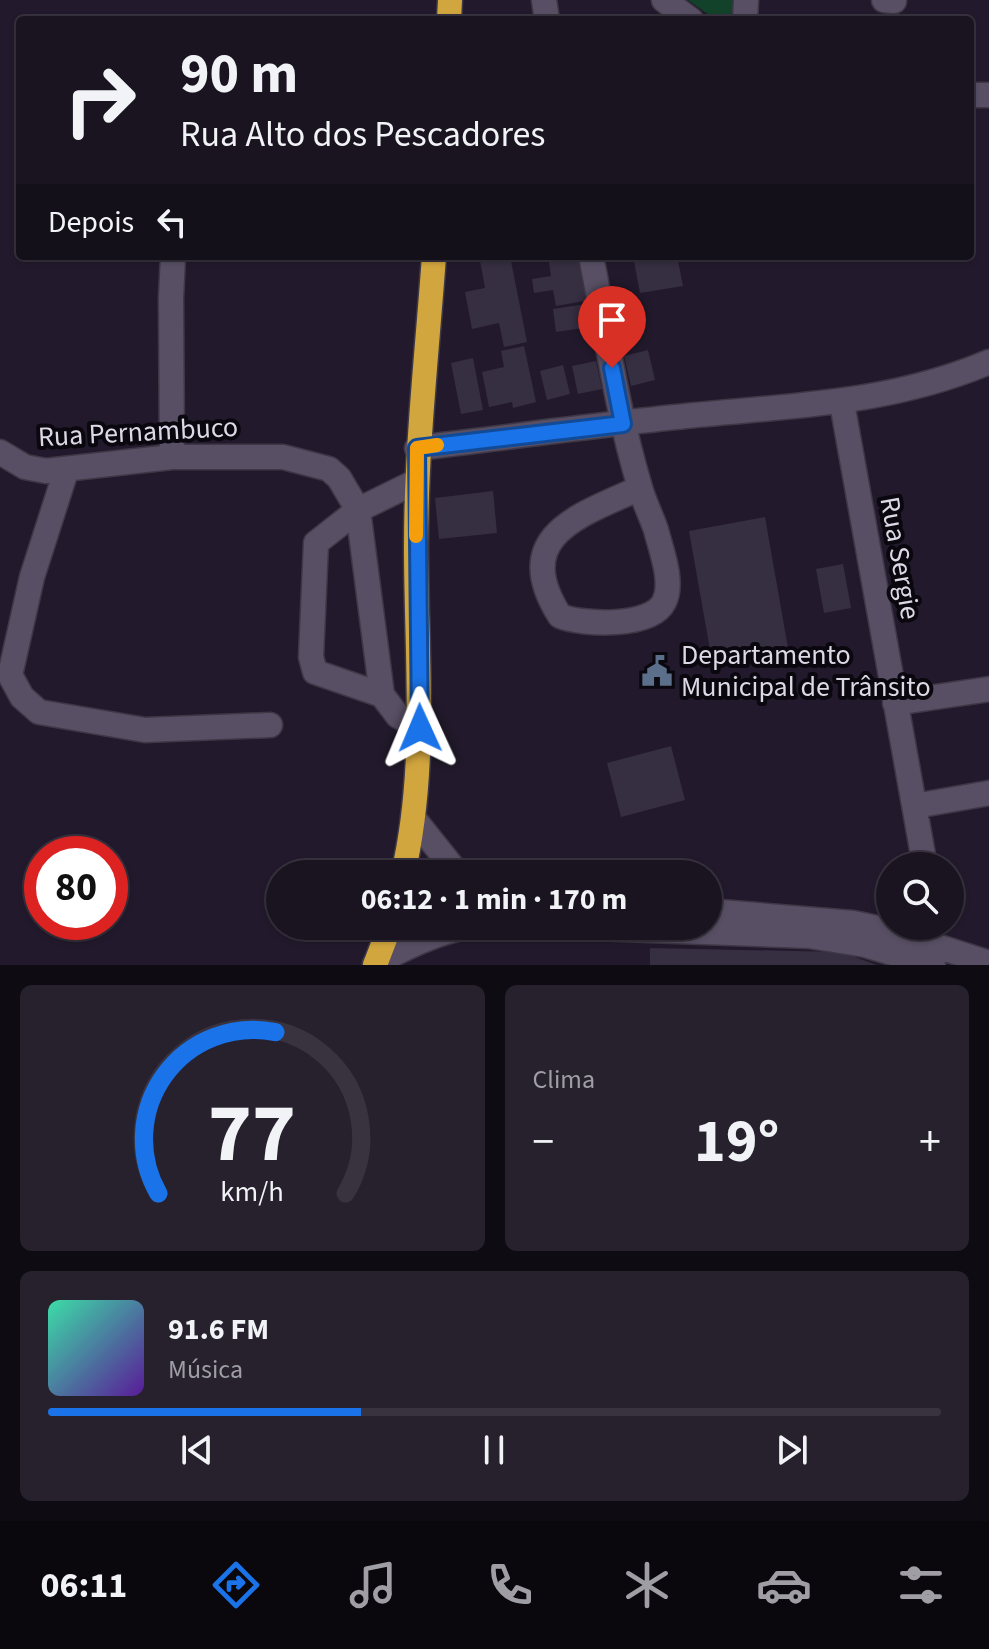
<!DOCTYPE html>
<html lang="pt">
<head>
<meta charset="utf-8">
<style>
  body { margin:0; font-family:"Source Sans 3",sans-serif; background:#27212e; color:#f1f3f6; height:100vh; display:flex; flex-direction:column; font-size:30px; white-space:nowrap }
  * { box-sizing:border-box; margin:0 }
  p { font-size:26px; color:#9f9ea5 }
  .icon { flex:none; width:44px; height:44px; fill:none; stroke:currentColor; stroke-width:2; stroke-linecap:round; stroke-linejoin:round }
  .map { position:relative; height:965px; overflow:hidden }
  .drawer { display:flex; flex-direction:column; gap:20px; padding:20px; background:#0e0b12; flex:1 }
  .drawer>* { flex:none }
  .hud { position:absolute; left:16px; top:16px; width:958px; height:244px; border-radius:8px; box-shadow:0 2px 6px #0004,0 0 0 2px #38333f; background:#1a1421; color:#f1f3f6; overflow:hidden }
  .tools { position:absolute; left:876px; top:852px; display:grid; gap:16px }
  .tools a { display:grid; place-items:center; width:88px; height:88px; border-radius:50%; background:#1a1421; box-shadow:0 2px 6px #0004,0 0 0 2px #38333f; font-size:40px }
  .speed { position:absolute; left:24px; top:836px; display:flex; gap:16px; font-size:40px; font-weight:700; text-align:center }
  .speed>* { display:grid; place-content:center; width:104px; height:104px; border-radius:50%; background:#1a1421; box-shadow:0 2px 6px #0004,0 0 0 2px #38333f; line-height:1 }
  .speed .limit { border:12px solid #d22; background:#fff; color:#111 }
  .pin { position:absolute; display:grid; place-items:center; width:68px; height:68px; color:#fff; margin:-82px -34px; border-radius:50% 50% 50% 0; rotate:-45deg; box-shadow:0 0 8px #0007 }
  .pin .icon { rotate:45deg }
  .me { position:absolute; width:88px; margin:-44px; rotate:359deg; stroke-linejoin:round; filter:drop-shadow(0 0 6px #0008) }
  .turn { display:flex; align-items:center; gap:28px; height:168px; padding:0 32px; font-size:36px }
  .turn .icon { width:104px; height:104px; stroke-width:2.5 }
  .turn b { display:block; font-size:56px; line-height:68px }
  .then { display:flex; align-items:center; height:76px; padding:0 32px; background:#0003; gap:16px; font-size:30px }
  .big { font-size:60px; font-weight:700; line-height:1.1 }
  .drawer .tile { flex:1; display:flex; flex-direction:column; justify-content:center; gap:12px; min-width:0; padding:0 28px; border-radius:12px; background:#27212e }
  .drawer .dial { align-items:center; gap:0 }
  .dial svg { height:208px; overflow:visible; fill:none; stroke:#38333f; stroke-width:7; stroke-linecap:round; text-anchor:middle }
  .dial text { fill:#f1f3f6; stroke:none }
  .song { display:flex; align-items:center; gap:24px }
  .cover { width:96px; height:96px; border-radius:12px; background:linear-gradient(135deg,hsl(160 70% 55%),hsl(270 70% 35%)) }
  .played { height:8px; border-radius:4px; background:linear-gradient(90deg,#1a73e8 35%,#38333f 35%) }
  .keys { display:flex; justify-content:space-around; direction:ltr }
  .heat { display:flex; justify-content:space-between; align-items:center; font-size:44px; direction:ltr }
  .drawer .tiles { flex:1; display:grid; gap:20px; grid-template-columns:1fr 1fr }
  .tile:last-child { grid-column:span 2 }
  .trip { position:absolute; left:266px; top:860px; width:456px; height:80px; border-radius:40px; background:#1a1421; box-shadow:0 2px 6px #0004,0 0 0 2px #38333f; font-weight:700; line-height:80px; text-align:center }
  .menu { display:flex; height:128px; justify-content:space-around; align-items:center; background:#0a080d; color:#9f9ea5 }
  .menu .icon { width:56px; height:56px }
  .menu .active { color:#1a73e8 }
  .menu b { font-size:36px; color:#f1f3f6 }
  .map>svg:first-child { display:block }
</style>
</head>
<body>
<div class="map">
<svg width="989" height="965" viewBox="0 0 989 965">
  <rect width="100%" height="100%" fill="#221a2c"/>
  <!-- green -->
  <path fill="#12422a" d="M688 0H733L732 18 716 20Z"/>
  <!-- building -->
  <path fill="#362e41" d="M479 256H510L527 342 504 347 499 323 472 329 465 292 485 288Z
    M548 256H582L590 300 556 306 553 290 534 293 532 279 551 276Z
    M633 256H677L683 286 640 293Z
    M586 304 589 327 556 332 553 309Z
    M524 346 536 402 513 408 512 402 489 407 482 372 504 367 501 351Z
    M648 350 655 380 631 386 624 356Z
    M473 358 483 410 461 414 451 363Z
    M596 361 602 389 578 394 572 366Z
    M563 365 570 394 547 400 540 371Z
    M493 491 497 533 439 539 435 498Z
    M765 517 788 648 712 661 689 531Z
    M843 564 851 608 824 613 816 569Z
    M671 746 685 800 621 817 607 763Z
    M650 948 841 952 877 965H650Z"/>
  <g fill="none" stroke-linecap="round" stroke-linejoin="round">
    <defs>
      <path id="minor" d="M544 0 547 20
        M664 0 691 20
        M884 0 894 1
        M745 20 746 0
        M970 95H989
        M591 256C606 332 617 410 639 484 643 500 651 515 656 530 661 550 674 582 664 602 651 628 582 625 560 616 509 536 580 515 640 488
        M842 403 925 866
        M417 448C510 437 603 424 696 415 799 405 892 403 989 362
        M0 452 25 467 46 471 172 457H283L329 469 339 478 358 510 382 695 398 716 420 728
        M172 457 171 298 173 256
        M66 471 32 577 10 675 22 697 39 712 145 730 270 725
        M382 695 315 672 311 657 316 543 358 510 417 481
        M895 703 989 689
        M915 806 989 793
        M414 819 458 874
        M708 911 853 923 887 930 989 963
        M542 926 809 936 865 945 933 965
        M375 964C406 947 435 933 470 926"/>
      <path id="highway" d="M449 20 450 0
        M403 874C428 766 416 657 416 547 416 449 427 353 434 256
        M375 965 390 926"/>
    </defs>
    <!-- minor casing -->
    <use href="#minor" stroke="#3e3846" stroke-width="27"/>
    <!-- highway casing -->
    <use href="#highway" stroke="#3e3846" stroke-width="27"/>
    <!-- minor -->
    <use href="#minor" stroke="#584f64" stroke-width="24"/>
    <!-- highway -->
    <use href="#highway" stroke="#d2a63e" stroke-width="24"/>
  </g>
  <g fill="none" stroke-linecap="round" stroke-linejoin="round">
    <defs>
      <path id="route" d="M420 728 417 448 623 424 612 368"/>
    </defs>
    <!-- route casing -->
    <use href="#route" stroke="#114b97" stroke-width="20"/>
    <!-- route -->
    <use href="#route" stroke="#1a73e8" stroke-width="14"/>
    <!-- slow -->
    <path stroke="#f59e0b" stroke-width="14" d="M416 536 417 448 437 445"/>
  </g>
  <!-- icons -->
  <defs>
    <symbol id="civic-bare" viewBox="-9 -9 18 18"><path d="M-.6-6.5H3V-4.5H.6V-3L4-1V1h2V6H-6V1h2V-1L-.6-3ZM-1.2 2.5V6h2.4V2.5Z" fill="#5c6f8a" stroke="#0a070f" stroke-width="2.5" paint-order="stroke"/></symbol>
  </defs>
  <g fill-rule="evenodd">
    <use href="#civic-bare" x="635" y="649" width="44" height="44"/>
  </g>
  <g text-anchor="middle" dominant-baseline="central" stroke-width="8" stroke-linejoin="round" paint-order="stroke">
    <!-- street labels -->
    <g font-size="28" fill="#ddd8e5" stroke="#0a070f">
      <text transform="translate(138 432) rotate(-3)">Rua Pernambuco</text>
      <text transform="translate(900 558) rotate(80)">Rua Sergie</text>
    </g>
    <!-- poi labels -->
    <g font-size="28" fill="#ddd8e5" stroke="#0a070f" text-anchor="start">
      <text x="681" y="655">Departamento<tspan x="681" dy="32">Municipal de Trânsito</tspan></text>
    </g>
  </g>
</svg>
<div class="tools">
<a><svg class="icon" aria-label="search" viewBox="0 0 24 24"><circle cx="10" cy="10" r="6"/><path d="M15 15l6 6"/></svg></a>
</div>
<div class="speed"><div class="limit">80</div></div>
<div class="pin" style="left:612px;top:368px;background:#d93025"><svg class="icon" aria-label="arrive" viewBox="0 0 24 24"><path d="M6 21V4h12l-3 4 3 4H6"/></svg></div>
<svg class="me" style="left:420px;top:728px" viewBox="-20 -20 40 40"><path d="M0-17L14 15 0 8-14 15z" fill="#1a73e8" stroke="#fff" stroke-width="4"/></svg>
<div class="trip">06:12 · 1 min · 170 m</div>
<div class="hud">
<div class="turn"><svg class="icon" aria-label="right" viewBox="0 0 24 24"><path d="M7 20v-9h11M14 6l5 5-5 5"/></svg><div><b>90 m</b>Rua Alto dos Pescadores</div></div>
<div class="then">Depois<svg class="icon" aria-label="left" viewBox="0 0 24 24"><path d="M17 20v-9H6M10 6l-5 5 5 5"/></svg></div>
</div>
</div>
<section class="drawer">
<div class="tiles">
<div class="tile dial"><svg viewBox="0 0 100 80">
<path d="M14 69A42 42 0 1 1 86 69"/>
<path d="M14 69A42 42 0 0 1 59 7" stroke="#1a73e8"/>
<text x="50" y="56" font-size="32" font-weight="700">77</text>
<text x="50" y="72" font-size="11">km/h</text>
</svg></div>
<div class="tile"><p>Clima</p>
<div class="heat"><a>−</a><b class="big">19°</b><a>+</a></div>
</div>
<div class="tile">
<div class="song"><i class="cover"></i><div><b>91.6 FM</b><p>Música</p></div></div>
<div class="played"></div>
<div class="keys"><svg class="icon" aria-label="previous" viewBox="0 0 24 24"><path d="M18 5L8 12l10 7zM5 5v14"/></svg><svg class="icon" aria-label="pause" viewBox="0 0 24 24"><path d="M8 5v14M16 5v14"/></svg><svg class="icon" aria-label="next" viewBox="0 0 24 24"><path d="M6 5l10 7-10 7zM19 5v14"/></svg></div>
</div>
</div>
</section>
<nav class="menu">
<b>06:11</b>
<svg class="icon active" aria-label="directions" viewBox="0 0 24 24"><path d="M12 3l9 9-9 9-9-9zM9 14v-3h6M13 9l2 2-2 2"/></svg>
<svg class="icon" aria-label="music" viewBox="0 0 24 24"><path d="M9 18V5l10-2v13"/><circle cx="6" cy="18" r="3"/><circle cx="16" cy="16" r="3"/></svg>
<svg class="icon" aria-label="phone" viewBox="0 0 24 24"><path d="M5 4h4l2 5-3 2q2 4 5 5l2-3 5 2v4C11 20 4 13 5 4z"/></svg>
<svg class="icon" aria-label="climate" viewBox="0 0 24 24"><path d="M12 3v18M4 7l16 10M4 17L20 7"/></svg>
<svg class="icon" aria-label="car" viewBox="0 0 24 24"><path d="M5 17H2v-5l4-1 3-4h7l3 4 3 1v5h-3M9 17h6M6 11h13"/><circle cx="7" cy="17" r="2"/><circle cx="17" cy="17" r="2"/></svg>
<svg class="icon" aria-label="filters" viewBox="0 0 24 24"><path d="M4 7h16M4 17h16"/><circle cx="9" cy="7" r="2"/><circle cx="15" cy="17" r="2"/></svg>
</nav>
</body>
</html>
